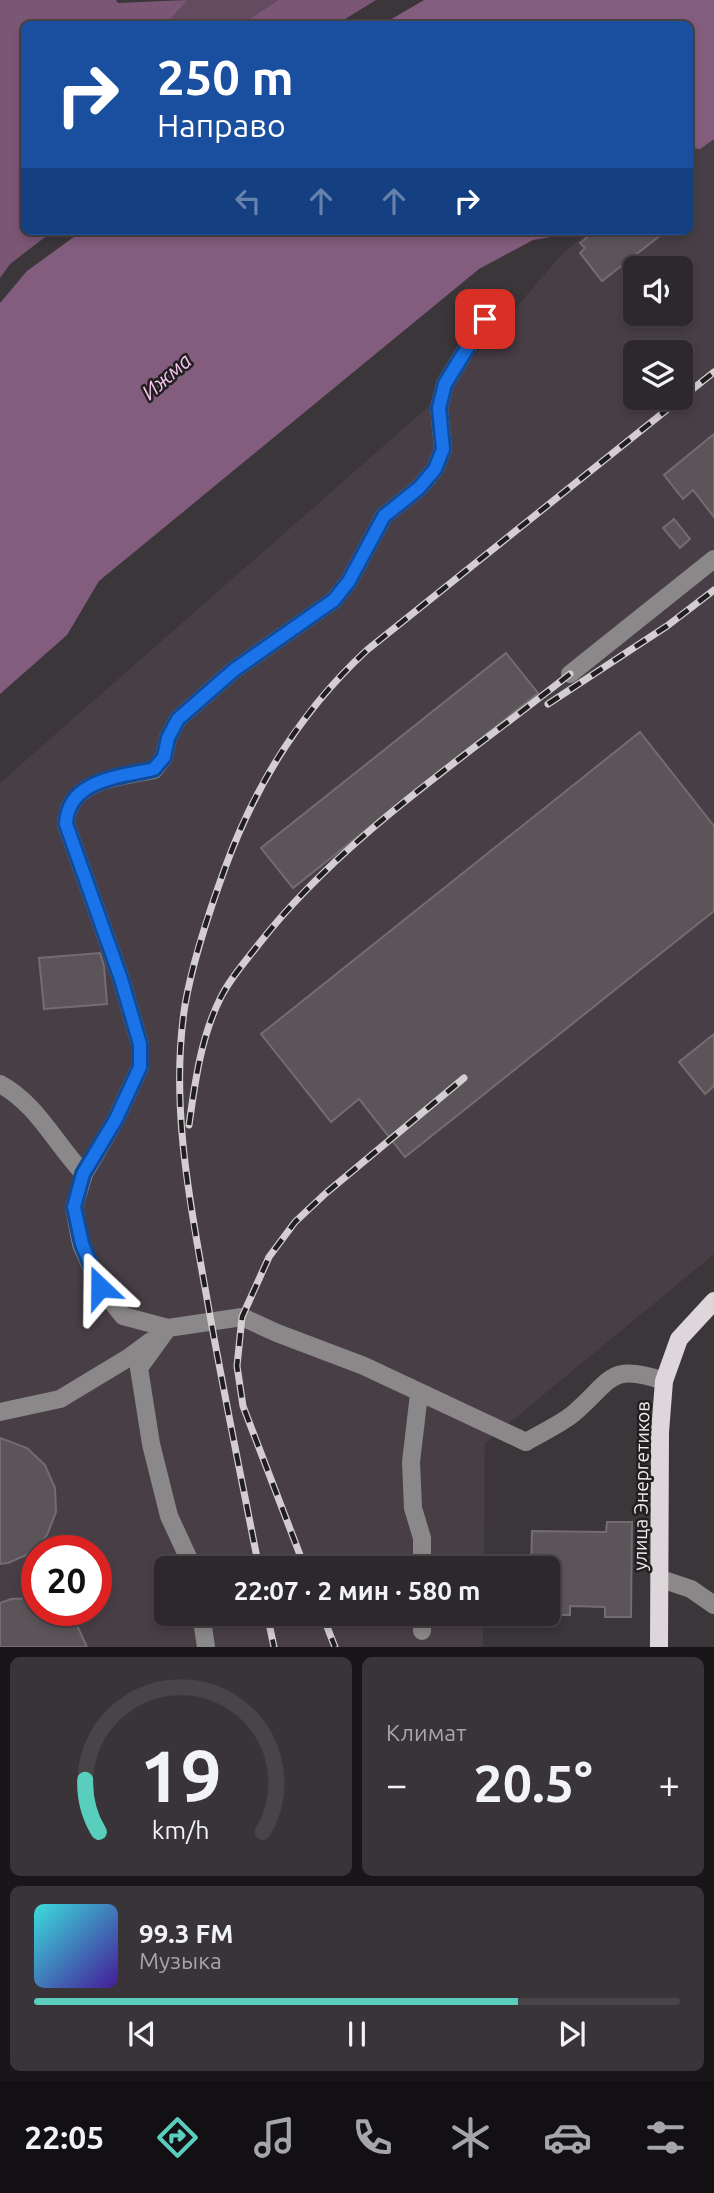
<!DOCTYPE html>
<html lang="ru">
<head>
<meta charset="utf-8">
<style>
  body { margin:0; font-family:Ubuntu,sans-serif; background:#383438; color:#f1f3f6; height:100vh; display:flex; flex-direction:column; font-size:26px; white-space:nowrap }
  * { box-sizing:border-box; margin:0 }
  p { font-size:23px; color:#a6a6a9 }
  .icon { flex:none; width:38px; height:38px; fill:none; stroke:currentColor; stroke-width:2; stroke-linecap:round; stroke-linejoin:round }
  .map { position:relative; height:1647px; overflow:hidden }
  .details { display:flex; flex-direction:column; gap:10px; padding:10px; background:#181618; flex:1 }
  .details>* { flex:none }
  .guide { position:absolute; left:21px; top:21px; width:672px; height:214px; border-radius:10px; box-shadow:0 4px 10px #0003,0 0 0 2px #484448; background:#1a4fa0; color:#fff; overflow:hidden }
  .tools { position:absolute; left:623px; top:256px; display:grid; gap:14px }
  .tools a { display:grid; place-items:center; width:70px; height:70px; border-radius:10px; background:#2c282c; box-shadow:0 4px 10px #0003,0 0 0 2px #484448; font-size:35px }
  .speed { position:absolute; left:21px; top:1535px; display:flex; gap:14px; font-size:35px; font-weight:700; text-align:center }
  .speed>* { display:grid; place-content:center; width:91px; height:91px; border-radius:50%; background:#2c282c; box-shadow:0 4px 10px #0003,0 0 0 2px #484448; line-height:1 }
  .speed .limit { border:10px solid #d22; background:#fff; color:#111 }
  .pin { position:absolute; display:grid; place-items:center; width:60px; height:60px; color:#fff; margin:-30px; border-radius:14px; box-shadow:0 4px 10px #0006 }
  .me { position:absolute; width:77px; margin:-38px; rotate:337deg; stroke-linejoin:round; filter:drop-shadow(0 0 5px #0008) }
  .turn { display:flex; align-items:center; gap:24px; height:147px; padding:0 21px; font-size:32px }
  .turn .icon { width:91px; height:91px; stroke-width:2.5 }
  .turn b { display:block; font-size:49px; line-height:60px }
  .lanes { display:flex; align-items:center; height:66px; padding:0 21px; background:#0003; justify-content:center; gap:35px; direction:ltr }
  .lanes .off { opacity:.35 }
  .big { font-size:52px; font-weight:600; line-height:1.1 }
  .details .tile { flex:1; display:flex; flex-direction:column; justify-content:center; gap:10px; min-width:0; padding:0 24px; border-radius:10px; background:#383438 }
  .details .dial { align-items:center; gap:0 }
  .dial svg { height:182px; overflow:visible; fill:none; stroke:#484448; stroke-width:7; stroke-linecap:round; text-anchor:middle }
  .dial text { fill:#f1f3f6; stroke:none }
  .song { display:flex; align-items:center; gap:21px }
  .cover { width:84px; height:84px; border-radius:10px; background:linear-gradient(135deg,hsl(180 70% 55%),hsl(260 70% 35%)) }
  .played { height:7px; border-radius:4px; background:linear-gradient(90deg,#5acebd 75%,#484448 75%) }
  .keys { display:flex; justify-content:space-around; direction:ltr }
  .heat { display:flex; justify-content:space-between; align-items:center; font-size:38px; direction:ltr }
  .details .tiles { flex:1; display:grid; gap:10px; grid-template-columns:1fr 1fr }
  .tile:last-child { grid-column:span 2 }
  .trip { position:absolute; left:154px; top:1556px; width:406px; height:70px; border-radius:10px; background:#2c282c; box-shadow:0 4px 10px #0003,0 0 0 2px #484448; font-weight:600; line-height:70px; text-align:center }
  .dock { display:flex; height:112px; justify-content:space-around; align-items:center; background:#121012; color:#a6a6a9 }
  .dock .icon { width:49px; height:49px }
  .dock .selected { color:#5acebd }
  .dock b { font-size:32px; color:#f1f3f6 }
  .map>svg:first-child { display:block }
</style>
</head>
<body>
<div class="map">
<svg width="714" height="1647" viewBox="0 0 714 1647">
  <rect width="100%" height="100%" fill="#3b363a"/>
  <!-- built -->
  <path fill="#483f46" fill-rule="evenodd" d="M714 134V1254L485 1443 484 1568H166V1614H483V1647H0V783L436 400 564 252 590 231H690V153ZM635 268H681V313H635ZM635 352H681V397H635ZM37 1550H96V1610H37Z"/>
  <!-- green -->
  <path fill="#644c60" d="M188 0H278L242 24H166Z"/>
  <!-- forest -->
  <path fill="#7b5675" d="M0 0H116L118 3 188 0 166 24H24V231H53L10 264 0 278Z
    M278 0H376L337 24H242Z"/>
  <!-- water -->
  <path fill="#835d7d" d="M424 0H714V139L700 149 690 148V24H383Z
    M82 231H586L533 240 479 269 99 581 67 635 0 694V303L27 271Z"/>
  <!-- building -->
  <path fill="#5b555a" stroke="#736d72" stroke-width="2" d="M595 231H666L602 281 580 253 585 248 580 243Z
    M714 434V517L693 490 683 499 664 475Z
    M674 519 690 539 680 548 663 528Z
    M506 653 538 693 293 888 261 848Z
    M640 732 714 826V911L405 1157 359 1099 331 1122 261 1034Z
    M100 953 104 966 107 1004 44 1009 39 958Z
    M714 1034V1086L705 1094 679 1062Z
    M0 1438 27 1448 45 1465 55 1488 56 1512 47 1535 31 1553 8 1563 0 1564Z
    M607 1522H632L631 1617H605V1607L570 1606V1615H548V1568H531L532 1531 606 1532Z
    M37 1598V1610H62L76 1623 87 1647H0V1603L11 1599Z"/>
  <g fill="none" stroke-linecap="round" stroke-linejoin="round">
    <!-- minor -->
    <path stroke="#8b888a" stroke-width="18" d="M485 319 445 384 439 408 443 449 435 469 419 488 384 516 349 581 334 600 234 670 178 719 168 738 164 757 154 770C120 777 68 779 66 824L121 979 140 1044V1067L116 1119 84 1174 74 1207 81 1244 100 1287 123 1316 168 1328 242 1317 277 1333 364 1366 526 1442C541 1433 559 1425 573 1414 612 1381 608 1362 664 1381
      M570 674 714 559
      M0 1084C37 1104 54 1142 84 1174
      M168 1328 139 1368 151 1444 169 1516 193 1568
      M419 1394 411 1462 413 1508 422 1538V1568
      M0 1412 60 1399 128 1358 151 1341
      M661 1579 691 1589 714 1605
      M201 1614 206 1647
      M422 1631V1614"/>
    <!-- major -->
    <path stroke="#ddd7dc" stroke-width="18" d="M659 1647 660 1432 664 1381 679 1339 714 1301"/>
    <defs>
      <path id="rail" d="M548 704 667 626 714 590
        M189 1125C195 1082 201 1036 221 997 231 977 245 962 258 945 341 838 464 758 570 674
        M259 1568C241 1476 222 1385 206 1293 189 1199 170 1100 185 1005 193 959 209 912 225 868 256 783 301 711 367 650L714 372
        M305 1568 243 1406 237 1366 242 1317 269 1257 295 1222 326 1193 464 1078
        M267 1614 274 1647
        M322 1614 335 1647"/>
    </defs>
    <!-- rail casing -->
    <use href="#rail" stroke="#d2ced1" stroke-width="7"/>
    <!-- rail -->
    <use href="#rail" stroke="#211e20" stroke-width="4.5" stroke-dasharray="13" stroke-linecap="butt"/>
  </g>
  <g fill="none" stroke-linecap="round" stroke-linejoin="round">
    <defs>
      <path id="route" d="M100 1287 82 1244 74 1207 83 1174 116 1119 140 1067V1044L121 979 66 824C68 779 120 777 154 769L164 757 168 738 178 719 234 670 334 600 349 581 384 516 419 488 435 469 443 449 439 408 445 384 485 319"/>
    </defs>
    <!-- route casing -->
    <use href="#route" stroke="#114b97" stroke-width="18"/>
    <!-- route -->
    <use href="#route" stroke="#1a73e8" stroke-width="12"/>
  </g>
  <g text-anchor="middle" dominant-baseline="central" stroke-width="5" stroke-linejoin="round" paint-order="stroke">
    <!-- street labels -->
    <g font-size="19" fill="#f1eef1" stroke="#211e20">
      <text transform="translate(641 1486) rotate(-89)">улица Энергетиков</text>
    </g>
    <!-- water labels -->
    <g font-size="21" font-style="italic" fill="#f8c6ef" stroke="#211e20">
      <text transform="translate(166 376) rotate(-41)">Ижма</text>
    </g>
  </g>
</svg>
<div class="tools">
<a><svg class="icon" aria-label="sound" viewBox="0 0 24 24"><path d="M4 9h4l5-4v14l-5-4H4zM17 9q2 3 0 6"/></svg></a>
<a><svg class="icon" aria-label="layers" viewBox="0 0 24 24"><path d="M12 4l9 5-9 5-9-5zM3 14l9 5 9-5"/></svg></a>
</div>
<div class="speed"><div class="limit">20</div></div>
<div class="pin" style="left:485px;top:319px;background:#d93025"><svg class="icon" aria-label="arrive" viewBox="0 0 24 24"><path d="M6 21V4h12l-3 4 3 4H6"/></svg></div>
<svg class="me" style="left:100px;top:1287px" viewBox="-20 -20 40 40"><path d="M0-17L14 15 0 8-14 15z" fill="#1a73e8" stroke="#fff" stroke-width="4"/></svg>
<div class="trip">22:07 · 2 мин · 580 m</div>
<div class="guide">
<div class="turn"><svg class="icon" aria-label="right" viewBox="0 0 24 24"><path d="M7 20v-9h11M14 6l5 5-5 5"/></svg><div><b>250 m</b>Направо</div></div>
<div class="lanes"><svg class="icon off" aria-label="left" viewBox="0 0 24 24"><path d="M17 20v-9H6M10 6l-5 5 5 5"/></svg><svg class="icon off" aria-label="ahead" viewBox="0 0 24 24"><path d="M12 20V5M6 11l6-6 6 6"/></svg><svg class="icon off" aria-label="ahead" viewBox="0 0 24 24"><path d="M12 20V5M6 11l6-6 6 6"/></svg><svg class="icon" aria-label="right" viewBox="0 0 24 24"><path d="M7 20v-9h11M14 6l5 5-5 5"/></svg></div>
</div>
</div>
<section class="details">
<div class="tiles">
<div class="tile dial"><svg viewBox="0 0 100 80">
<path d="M14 69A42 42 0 1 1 86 69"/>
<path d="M14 69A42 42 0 0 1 8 46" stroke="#5acebd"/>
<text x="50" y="56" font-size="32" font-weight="700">19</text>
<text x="50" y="72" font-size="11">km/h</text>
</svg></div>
<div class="tile"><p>Климат</p>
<div class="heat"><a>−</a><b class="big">20.5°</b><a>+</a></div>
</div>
<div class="tile">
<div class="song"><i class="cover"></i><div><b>99.3 FM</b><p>Музыка</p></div></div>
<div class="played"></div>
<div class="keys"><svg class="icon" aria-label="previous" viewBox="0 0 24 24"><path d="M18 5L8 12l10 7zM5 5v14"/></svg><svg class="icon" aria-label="pause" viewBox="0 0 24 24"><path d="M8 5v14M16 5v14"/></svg><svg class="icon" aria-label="next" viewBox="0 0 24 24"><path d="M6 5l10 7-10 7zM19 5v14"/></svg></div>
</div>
</div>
</section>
<nav class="dock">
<b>22:05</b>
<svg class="icon selected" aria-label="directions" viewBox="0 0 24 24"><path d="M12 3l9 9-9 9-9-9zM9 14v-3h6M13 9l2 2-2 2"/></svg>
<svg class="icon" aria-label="music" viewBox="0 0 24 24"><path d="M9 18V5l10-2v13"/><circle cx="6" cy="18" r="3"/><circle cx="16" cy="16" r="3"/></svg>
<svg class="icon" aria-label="phone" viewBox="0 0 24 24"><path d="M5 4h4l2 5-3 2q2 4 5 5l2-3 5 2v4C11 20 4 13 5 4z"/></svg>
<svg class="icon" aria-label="climate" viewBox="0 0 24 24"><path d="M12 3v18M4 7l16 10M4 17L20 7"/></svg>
<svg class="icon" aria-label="car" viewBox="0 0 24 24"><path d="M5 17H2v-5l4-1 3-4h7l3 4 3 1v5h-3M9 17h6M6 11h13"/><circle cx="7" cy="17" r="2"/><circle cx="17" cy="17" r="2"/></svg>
<svg class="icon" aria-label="filters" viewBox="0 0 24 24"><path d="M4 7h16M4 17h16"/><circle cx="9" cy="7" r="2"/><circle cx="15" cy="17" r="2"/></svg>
</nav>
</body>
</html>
